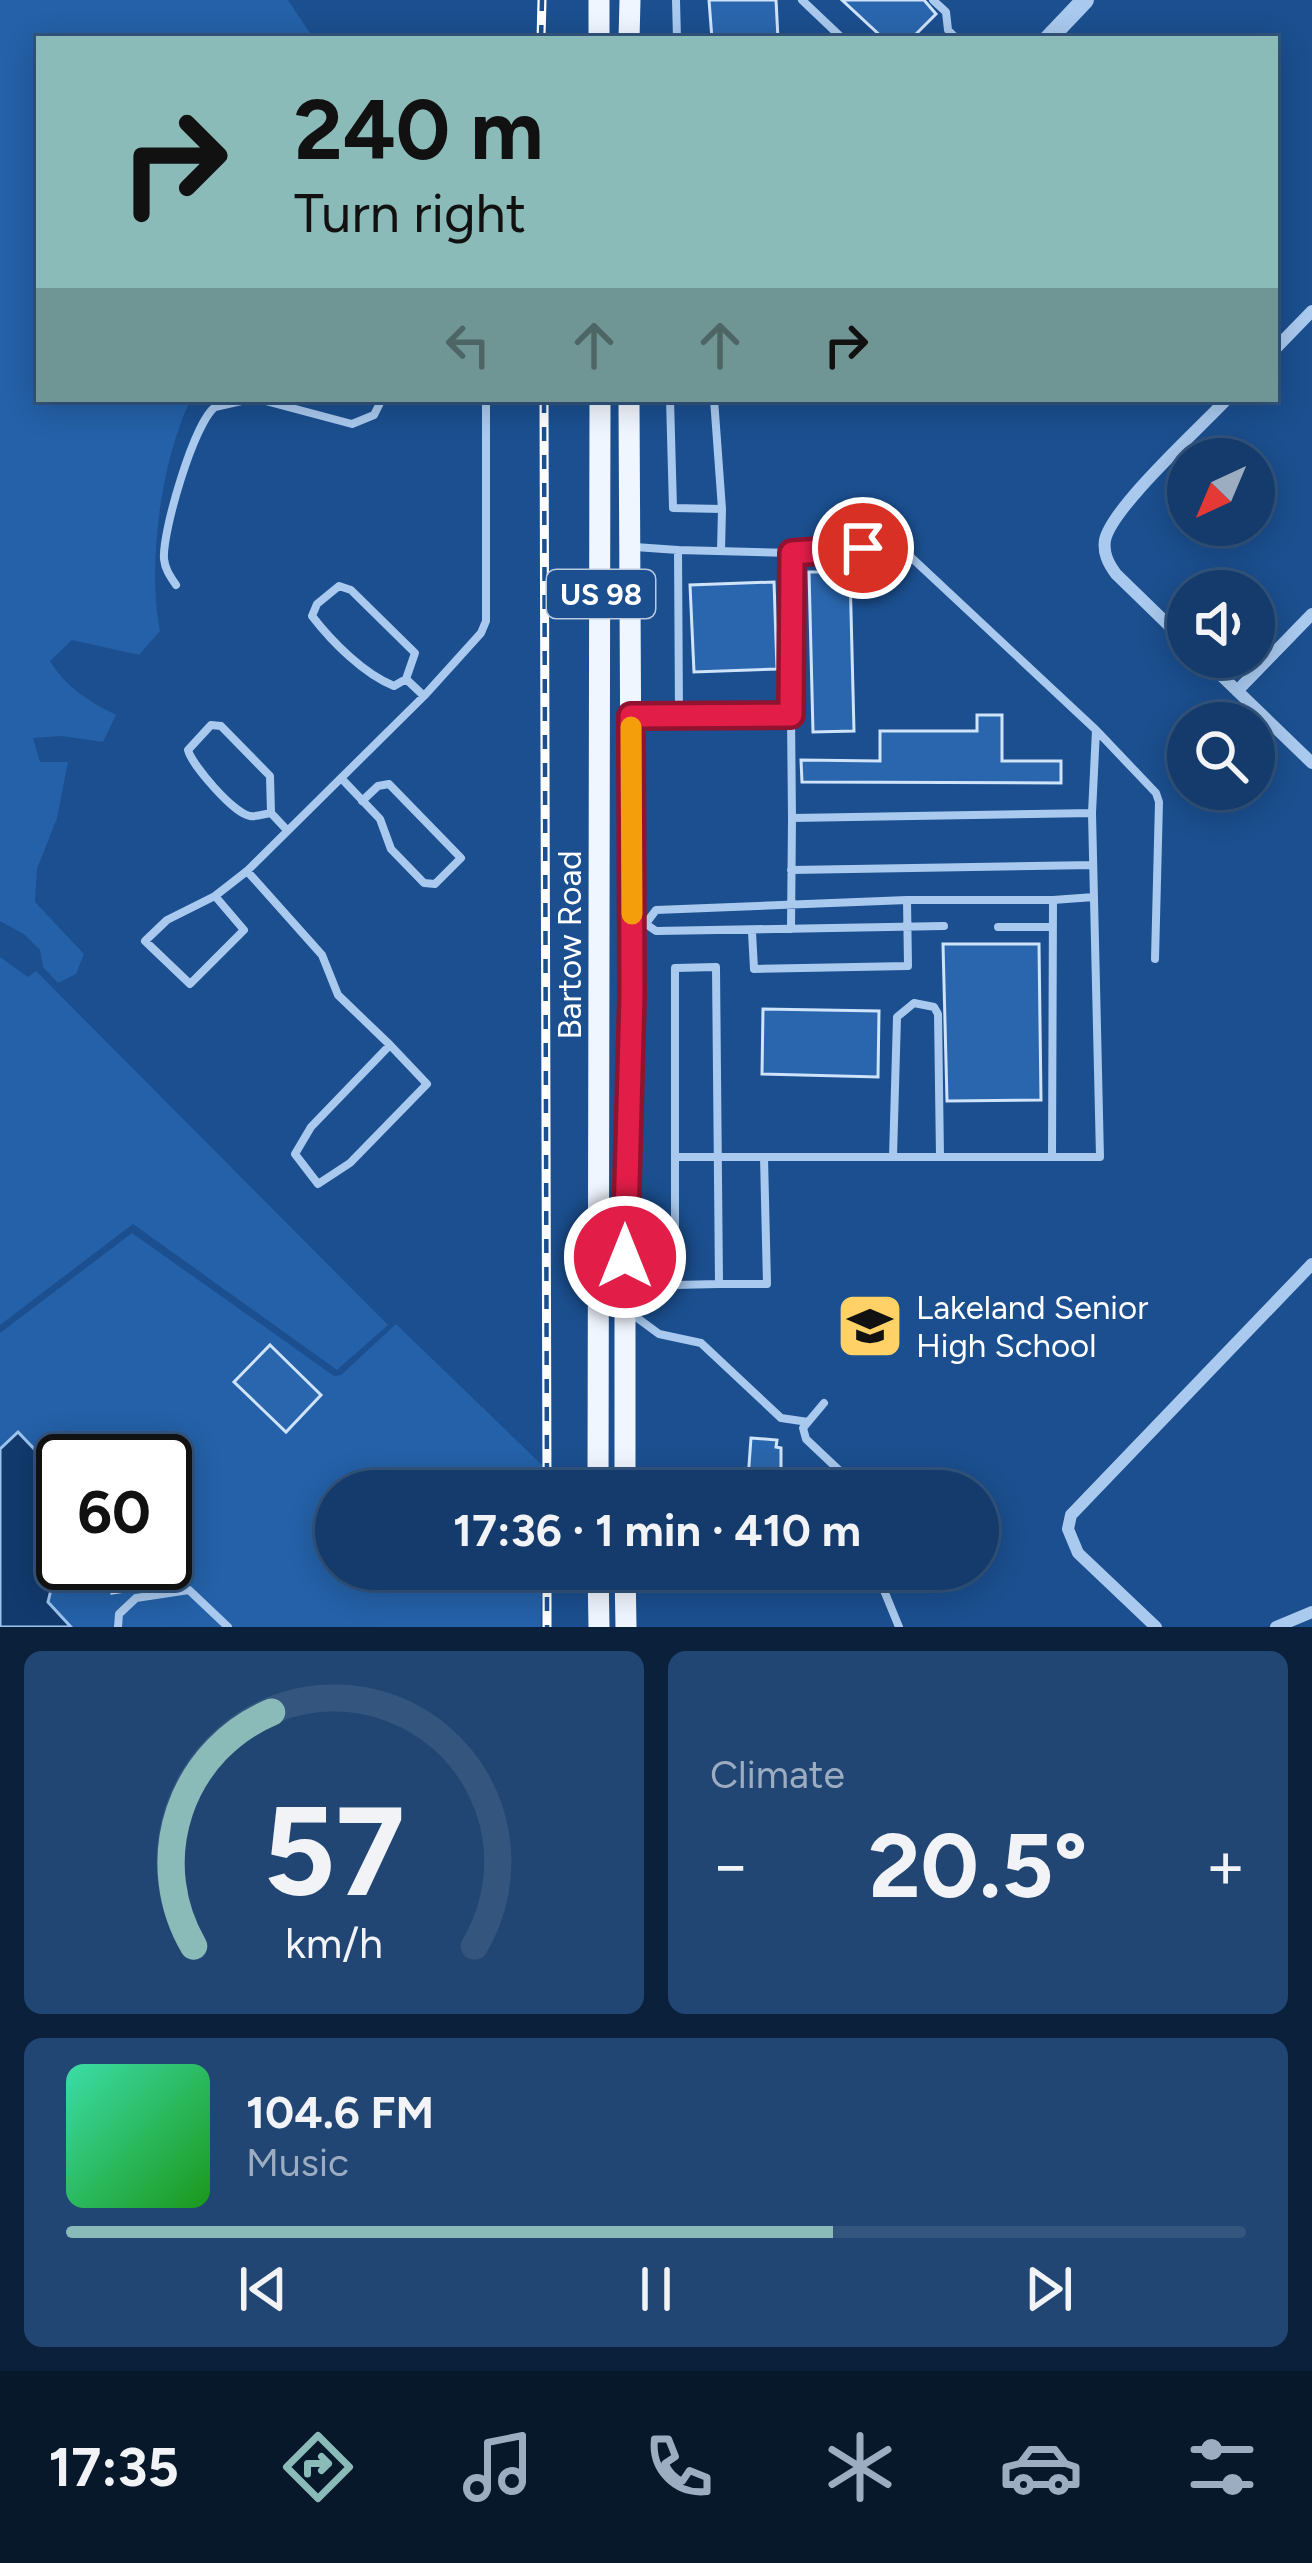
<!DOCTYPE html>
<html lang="en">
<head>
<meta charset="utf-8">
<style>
  body { margin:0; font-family:Figtree,sans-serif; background:#214673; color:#f1f3f6; height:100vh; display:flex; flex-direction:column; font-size:45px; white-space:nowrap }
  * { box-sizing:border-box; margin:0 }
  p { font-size:39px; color:#9dadc1 }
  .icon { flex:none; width:66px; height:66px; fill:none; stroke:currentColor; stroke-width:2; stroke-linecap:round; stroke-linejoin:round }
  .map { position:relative; height:1627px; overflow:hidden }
  .panel { display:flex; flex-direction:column; gap:24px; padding:24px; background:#0b203b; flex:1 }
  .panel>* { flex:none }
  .top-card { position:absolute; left:36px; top:36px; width:1242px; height:366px; border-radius:0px; box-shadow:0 6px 30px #0003,0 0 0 3px #33557e; background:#8bbbb9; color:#111; overflow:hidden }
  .needle { width:78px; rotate:224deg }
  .fabs { position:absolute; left:1167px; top:438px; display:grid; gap:24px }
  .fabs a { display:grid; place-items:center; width:108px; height:108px; border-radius:50%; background:#143b6b; box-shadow:0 6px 30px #0003,0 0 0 3px #33557e; font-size:60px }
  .speed { position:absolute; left:36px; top:1434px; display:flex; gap:24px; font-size:60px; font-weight:700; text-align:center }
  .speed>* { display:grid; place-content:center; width:156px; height:156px; border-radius:50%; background:#143b6b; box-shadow:0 6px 30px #0003,0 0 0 3px #33557e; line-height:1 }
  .speed .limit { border:6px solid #111; border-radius:18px; background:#fff; color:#111 }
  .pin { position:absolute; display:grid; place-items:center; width:102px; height:102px; color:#fff; margin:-51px; border:6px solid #fff; border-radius:50%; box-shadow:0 3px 12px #0007 }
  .me { position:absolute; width:132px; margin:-66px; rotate:0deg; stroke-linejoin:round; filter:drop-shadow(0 0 9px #0008) }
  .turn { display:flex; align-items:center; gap:42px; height:252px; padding:0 60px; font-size:54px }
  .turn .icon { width:156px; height:156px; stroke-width:2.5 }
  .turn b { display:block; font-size:84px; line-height:102px }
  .lanes { display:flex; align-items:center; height:114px; padding:0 60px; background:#0003; justify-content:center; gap:60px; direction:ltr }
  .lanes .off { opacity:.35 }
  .big { font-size:90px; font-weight:700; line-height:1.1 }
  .panel .tile { flex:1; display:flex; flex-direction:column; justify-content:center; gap:18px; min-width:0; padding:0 42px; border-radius:18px; background:#214673 }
  .panel .dial { align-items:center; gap:0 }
  .dial svg { height:312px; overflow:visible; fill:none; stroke:#33557e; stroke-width:7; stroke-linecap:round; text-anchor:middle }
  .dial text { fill:#f1f3f6; stroke:none }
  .song { display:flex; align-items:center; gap:36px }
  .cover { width:144px; height:144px; border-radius:18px; background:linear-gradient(135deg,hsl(160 70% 55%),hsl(120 70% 35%)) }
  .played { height:12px; border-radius:6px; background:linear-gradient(90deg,#8bbbb9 65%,#33557e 65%) }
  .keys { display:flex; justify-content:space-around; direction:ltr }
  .heat { display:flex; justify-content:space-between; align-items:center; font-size:66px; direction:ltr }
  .panel .tiles { flex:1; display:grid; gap:24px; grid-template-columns:1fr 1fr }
  .tile:last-child { grid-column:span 2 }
  .trip { position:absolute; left:315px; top:1470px; width:684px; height:120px; border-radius:60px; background:#143b6b; box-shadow:0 6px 30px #0003,0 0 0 3px #33557e; font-weight:700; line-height:120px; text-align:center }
  .tabs { display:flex; height:192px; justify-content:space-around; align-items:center; background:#08182b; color:#9dadc1 }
  .tabs .icon { width:84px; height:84px }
  .tabs .current { color:#8bbbb9 }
  .tabs b { font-size:54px; color:#f1f3f6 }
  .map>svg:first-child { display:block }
</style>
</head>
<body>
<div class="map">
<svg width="1312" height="1627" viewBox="0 0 1312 1627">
  <rect width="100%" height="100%" fill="#1b4f8f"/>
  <!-- green -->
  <path fill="#2461a8" d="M0 0H288L314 39H39V399H191C161 460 147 565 160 631L139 655 72 640 50 661C66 687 88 701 116 715L103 742 62 736 33 738 40 762H68L57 818 37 869 35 902 84 954 76 974 58 983 43 967 40 950 25 935 0 921Z
    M0 957 28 977 36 971 388 1325 337 1370 133 1224 0 1325Z
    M132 1233 334 1376 341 1375 396 1324 543 1466V1491H336V1569H542L541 1627H71L48 1603 60 1545 63 1540V1563H165V1461H63V1472L40 1455 18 1432 0 1449V1333Z"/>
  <!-- water -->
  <path fill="#123a6d" stroke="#9cc4f0" stroke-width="3" d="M18 1432 40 1455 63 1472V1540L48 1602 71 1627H0V1449Z"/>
  <!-- building -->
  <path fill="#2a66ad" stroke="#cfe3fa" stroke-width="3" d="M709 0H776L778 39H712Z
    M842 0H924L936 14 911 39H884Z
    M809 572H850L854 731 813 732Z
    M774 582 777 669 694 672 690 585Z
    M977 715H1002V761H1061V783L802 782 801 760 880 761V731H977Z
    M943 944H1039L1041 1100 947 1101Z
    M763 1009 879 1011 878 1077 762 1074Z
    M270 1345 321 1395 286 1432 234 1382Z
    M751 1438 777 1440 776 1447 781 1448V1481L748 1479Z
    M111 1563H153V1587L112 1593Z"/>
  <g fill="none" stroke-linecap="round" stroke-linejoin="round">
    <!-- service -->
    <path stroke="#a9c9ee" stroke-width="8" d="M676 0 677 39
      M802 0 843 39
      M933 0 946 12 948 30 957 39
      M430 38V39
      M258 399 352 424 374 415 382 399
      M670 399 673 508 722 509 721 551
      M714 399 722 509
      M635 547 678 550 679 715
      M678 550 792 553 791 715
      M792 553 899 546 1096 730 1092 813
      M176 585C170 576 165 569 164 559 162 532 194 423 215 407L250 399
      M406 679 415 653 351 590 339 586 317 604 312 616C332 642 364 674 394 686L406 679 424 696
      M633 716 791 715 792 818
      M1097 731 1156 793 1159 802 1155 959
      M341 778 380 819 391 849 424 883 435 884 461 858 389 784 378 786 362 801
      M271 813 270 776 221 726 211 725 188 750C192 765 234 814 250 816 257 817 264 814 271 813L286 829
      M791 870 1093 865
      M247 871 322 955 338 995 390 1045
      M215 896 247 871 424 696 481 633 486 621V399
      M215 896 244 930 190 984 145 941 167 920Z
      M1053 900 1094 897
      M643 922 656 931 944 926
      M647 922 656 910 907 900H1053L1052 1157
      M998 927H1052
      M752 932 754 969 908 966 907 900
      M390 1045 427 1084 350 1163 318 1184 295 1154 311 1127Z
      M676 1157H1100L1092 813 792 818 791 929
      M893 1157 897 1017 914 1003 934 1007 938 1014 940 1157
      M719 1284 675 1285V968L716 967 719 1284H767L764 1157
      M632 1314 659 1334 701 1343 781 1418 808 1422
      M824 1403 803 1428 806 1439 861 1491
      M880 1569 881 1583 899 1627
      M118 1627 119 1614 136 1598 189 1590 228 1627"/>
    <!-- minor -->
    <path stroke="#a9c9ee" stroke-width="12" d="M1275 349 1312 311
      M1188 644 1116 574C1108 563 1103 553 1105 540 1112 507 1201 427 1227 399
      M1202 657 1312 763
      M1237 691 1312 614
      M1156 1627 1078 1553 1068 1529 1071 1515 1312 1264
      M1276 1627 1312 1612"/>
    <!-- tertiary -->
    <path stroke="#a9c9ee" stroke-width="18" d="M1048 39 1085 0"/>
    <!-- primary -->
    <path stroke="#f0f6ff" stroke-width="21" d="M599 0V39
      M629 39 630 0
      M598 1491 600 399
      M625 1491V1210L632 996 629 399
      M598 1569 599 1627
      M625 1569 626 1627"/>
    <defs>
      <path id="rail" d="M541 39 542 0
        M544 399 547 1491
        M547 1569V1627"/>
    </defs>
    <!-- rail casing -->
    <use href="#rail" stroke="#fff" stroke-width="9"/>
    <!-- rail -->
    <use href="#rail" stroke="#1b4f8f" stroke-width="4.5" stroke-dasharray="14" stroke-linecap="butt"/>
  </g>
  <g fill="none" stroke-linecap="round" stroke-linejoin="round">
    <defs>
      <path id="route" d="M625 1257 632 996 631 716 791 715 792 553 863 548"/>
    </defs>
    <!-- route casing -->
    <use href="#route" stroke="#92132f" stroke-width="30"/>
    <!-- route -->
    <use href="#route" stroke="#e11d48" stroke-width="21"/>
    <!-- slow -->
    <path stroke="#f59e0b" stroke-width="21" d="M631 727 632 914"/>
  </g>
  <!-- icons -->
  <defs>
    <symbol id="school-square" viewBox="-11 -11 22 22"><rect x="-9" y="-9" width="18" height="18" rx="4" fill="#ffd166" stroke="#1b4f8f"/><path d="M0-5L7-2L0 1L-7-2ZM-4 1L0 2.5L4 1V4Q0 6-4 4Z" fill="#111"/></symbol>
  </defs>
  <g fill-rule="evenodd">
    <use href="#school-square" x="832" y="1288" width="76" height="76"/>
  </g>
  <g text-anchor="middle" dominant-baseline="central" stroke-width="12" stroke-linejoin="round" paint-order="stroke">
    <!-- shield labels -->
    <rect fill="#1b4f8f" stroke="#bbcadd" stroke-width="3" x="547" y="570" width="108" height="48" rx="9"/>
    <g font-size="30" font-weight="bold" fill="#fff">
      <text x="601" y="594">US 98</text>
    </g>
    <!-- street labels -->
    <g font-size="33" fill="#fff" stroke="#1b4f8f">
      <text transform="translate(569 945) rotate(-90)">Bartow Road</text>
    </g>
    <!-- poi labels -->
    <g font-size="33" fill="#fff" stroke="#1b4f8f" text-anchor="start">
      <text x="916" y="1307">Lakeland Senior<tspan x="916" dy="38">High School</tspan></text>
    </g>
  </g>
</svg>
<div class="fabs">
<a><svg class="needle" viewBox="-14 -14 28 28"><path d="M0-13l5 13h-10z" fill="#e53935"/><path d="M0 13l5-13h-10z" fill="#9dadc1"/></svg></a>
<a><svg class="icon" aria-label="sound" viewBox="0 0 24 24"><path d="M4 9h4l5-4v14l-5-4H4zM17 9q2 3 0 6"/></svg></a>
<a><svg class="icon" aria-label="search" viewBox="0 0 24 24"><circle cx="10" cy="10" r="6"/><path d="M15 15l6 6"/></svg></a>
</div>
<div class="speed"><div class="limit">60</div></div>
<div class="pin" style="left:863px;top:548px;background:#d93025"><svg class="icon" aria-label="arrive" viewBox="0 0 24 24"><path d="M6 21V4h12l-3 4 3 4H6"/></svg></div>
<svg class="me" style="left:625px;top:1257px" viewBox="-20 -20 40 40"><circle r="17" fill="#e11d48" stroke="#fff" stroke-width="3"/><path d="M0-11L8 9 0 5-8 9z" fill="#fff"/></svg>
<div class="trip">17:36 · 1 min · 410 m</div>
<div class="top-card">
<div class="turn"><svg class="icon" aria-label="right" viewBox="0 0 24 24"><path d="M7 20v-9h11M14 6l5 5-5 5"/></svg><div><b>240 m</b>Turn right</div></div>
<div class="lanes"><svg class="icon off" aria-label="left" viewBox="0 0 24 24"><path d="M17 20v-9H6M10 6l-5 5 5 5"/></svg><svg class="icon off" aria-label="ahead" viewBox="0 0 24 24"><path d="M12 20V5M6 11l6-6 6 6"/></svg><svg class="icon off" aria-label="ahead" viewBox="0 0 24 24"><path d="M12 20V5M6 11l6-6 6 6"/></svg><svg class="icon" aria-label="right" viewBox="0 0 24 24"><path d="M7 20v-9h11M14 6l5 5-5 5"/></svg></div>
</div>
</div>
<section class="panel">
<div class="tiles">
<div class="tile dial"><svg viewBox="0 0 100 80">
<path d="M14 69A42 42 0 1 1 86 69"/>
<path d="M14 69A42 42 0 0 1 34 9" stroke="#8bbbb9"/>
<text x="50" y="56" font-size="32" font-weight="700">57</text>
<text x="50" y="72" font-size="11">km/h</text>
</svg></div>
<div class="tile"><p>Climate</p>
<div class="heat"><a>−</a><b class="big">20.5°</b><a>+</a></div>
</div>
<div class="tile">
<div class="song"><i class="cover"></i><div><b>104.6 FM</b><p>Music</p></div></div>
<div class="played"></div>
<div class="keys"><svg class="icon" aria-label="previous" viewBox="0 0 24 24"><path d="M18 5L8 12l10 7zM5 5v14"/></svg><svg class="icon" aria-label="pause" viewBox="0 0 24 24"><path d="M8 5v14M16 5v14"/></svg><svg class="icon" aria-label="next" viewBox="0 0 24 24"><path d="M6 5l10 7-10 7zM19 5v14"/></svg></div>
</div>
</div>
</section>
<nav class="tabs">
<b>17:35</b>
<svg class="icon current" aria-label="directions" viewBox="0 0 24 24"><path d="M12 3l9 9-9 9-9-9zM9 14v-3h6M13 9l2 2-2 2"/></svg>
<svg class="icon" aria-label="music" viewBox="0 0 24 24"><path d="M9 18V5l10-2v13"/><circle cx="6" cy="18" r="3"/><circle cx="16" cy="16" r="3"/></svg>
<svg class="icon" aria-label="phone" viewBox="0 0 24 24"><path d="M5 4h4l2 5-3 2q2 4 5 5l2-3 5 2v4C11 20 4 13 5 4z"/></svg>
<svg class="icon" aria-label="climate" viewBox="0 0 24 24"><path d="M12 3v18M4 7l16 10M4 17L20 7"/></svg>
<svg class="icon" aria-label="car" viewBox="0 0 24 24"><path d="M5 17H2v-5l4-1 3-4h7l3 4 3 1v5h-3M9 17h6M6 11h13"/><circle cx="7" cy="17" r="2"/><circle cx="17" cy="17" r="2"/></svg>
<svg class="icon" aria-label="filters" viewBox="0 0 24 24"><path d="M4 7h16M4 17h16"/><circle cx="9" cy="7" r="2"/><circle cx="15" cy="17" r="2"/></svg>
</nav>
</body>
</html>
